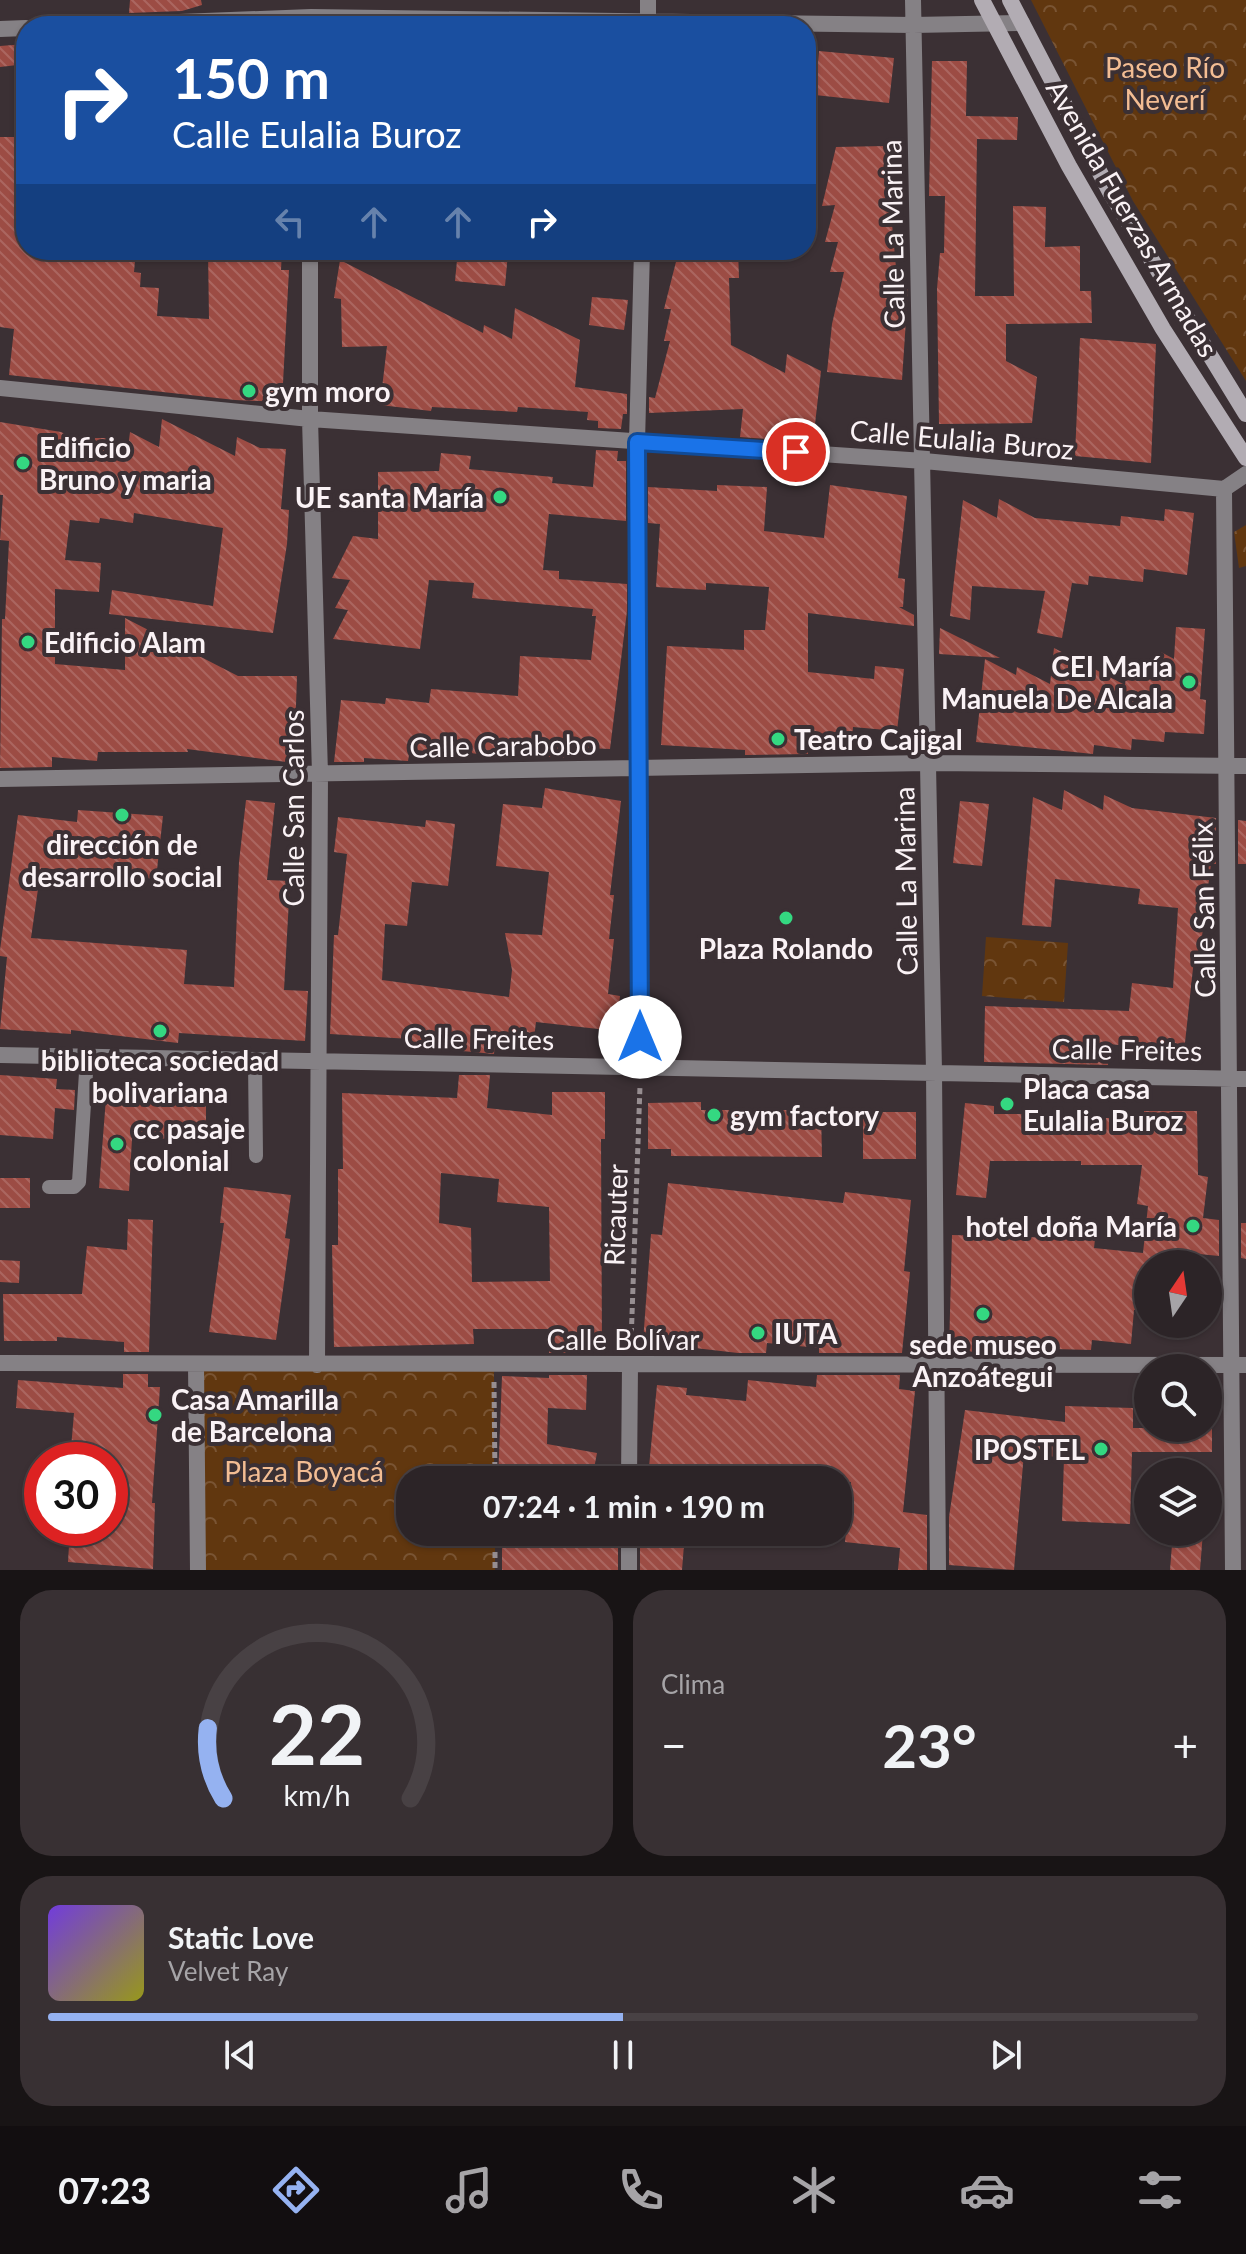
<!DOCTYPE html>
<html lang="es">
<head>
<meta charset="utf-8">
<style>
  body { margin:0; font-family:Lato,sans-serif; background:#383033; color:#f1f3f6; height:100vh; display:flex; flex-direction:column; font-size:30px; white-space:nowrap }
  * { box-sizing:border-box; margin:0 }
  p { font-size:26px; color:#a6a4a7 }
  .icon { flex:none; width:44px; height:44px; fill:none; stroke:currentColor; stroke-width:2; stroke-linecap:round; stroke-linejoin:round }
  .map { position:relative; height:1570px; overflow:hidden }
  .side { display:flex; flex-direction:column; gap:20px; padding:20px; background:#181415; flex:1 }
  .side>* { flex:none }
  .top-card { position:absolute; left:16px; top:16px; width:800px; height:244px; border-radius:32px; box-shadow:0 2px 6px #0004,0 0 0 2px #484144; background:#1a4fa0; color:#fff; overflow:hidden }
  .needle { width:52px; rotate:13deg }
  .controls { position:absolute; left:1134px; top:1250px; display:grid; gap:16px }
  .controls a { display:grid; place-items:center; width:88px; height:88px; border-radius:50%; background:#2c2427; box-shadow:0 2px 6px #0004,0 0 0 2px #484144; font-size:40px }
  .speed { position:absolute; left:24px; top:1442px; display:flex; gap:16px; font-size:40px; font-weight:700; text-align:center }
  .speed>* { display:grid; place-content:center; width:104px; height:104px; border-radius:50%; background:#2c2427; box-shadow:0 2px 6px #0004,0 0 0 2px #484144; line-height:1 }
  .speed .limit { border:12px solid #d22; background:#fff; color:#111 }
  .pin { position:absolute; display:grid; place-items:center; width:68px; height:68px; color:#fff; margin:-34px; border:4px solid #fff; border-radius:50%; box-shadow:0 2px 8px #0007 }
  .me { position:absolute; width:88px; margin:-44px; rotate:0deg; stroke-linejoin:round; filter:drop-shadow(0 0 6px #0008) }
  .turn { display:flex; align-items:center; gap:28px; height:168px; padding:0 24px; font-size:36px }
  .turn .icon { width:104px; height:104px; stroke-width:2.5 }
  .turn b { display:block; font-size:56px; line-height:68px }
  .lanes { display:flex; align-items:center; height:76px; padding:0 24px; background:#0003; justify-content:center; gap:40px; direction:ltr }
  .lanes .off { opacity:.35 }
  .big { font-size:60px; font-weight:700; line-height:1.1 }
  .side .widget { flex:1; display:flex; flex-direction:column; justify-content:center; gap:12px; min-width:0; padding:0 28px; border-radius:32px; background:#383033 }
  .side .dial { align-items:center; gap:0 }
  .dial svg { height:208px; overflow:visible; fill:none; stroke:#484144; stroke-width:7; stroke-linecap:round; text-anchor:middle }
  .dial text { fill:#f1f3f6; stroke:none }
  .song { display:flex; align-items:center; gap:24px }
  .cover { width:96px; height:96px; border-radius:12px; background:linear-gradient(135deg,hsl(260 70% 55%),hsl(60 70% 35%)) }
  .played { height:8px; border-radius:4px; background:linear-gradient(90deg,#95b2f1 50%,#484144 50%) }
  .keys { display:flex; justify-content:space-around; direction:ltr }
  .heat { display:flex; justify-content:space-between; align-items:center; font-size:44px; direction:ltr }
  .side .tiles { flex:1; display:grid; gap:20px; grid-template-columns:1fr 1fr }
  .widget:last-child { grid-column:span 2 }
  .trip { position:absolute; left:396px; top:1466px; width:456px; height:80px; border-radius:32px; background:#2c2427; box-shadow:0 2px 6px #0004,0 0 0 2px #484144; font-weight:700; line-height:80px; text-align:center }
  .dock { display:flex; height:128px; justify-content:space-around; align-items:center; background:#120e10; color:#a6a4a7 }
  .dock .icon { width:56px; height:56px }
  .dock .on { color:#95b2f1 }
  .dock b { font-size:36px; color:#f1f3f6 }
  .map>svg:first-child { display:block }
</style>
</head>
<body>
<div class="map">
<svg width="1246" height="1570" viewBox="0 0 1246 1570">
  <defs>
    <pattern id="park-crowns" width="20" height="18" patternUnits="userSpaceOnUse" patternTransform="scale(2)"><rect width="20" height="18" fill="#61370f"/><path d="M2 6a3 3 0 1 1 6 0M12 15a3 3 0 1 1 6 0" fill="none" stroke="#795433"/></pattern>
    <pattern id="building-back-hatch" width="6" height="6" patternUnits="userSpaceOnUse" patternTransform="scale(2)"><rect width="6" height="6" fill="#9c4c44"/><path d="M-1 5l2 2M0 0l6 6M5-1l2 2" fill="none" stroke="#ab6660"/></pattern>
  </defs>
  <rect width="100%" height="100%" fill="#3b3034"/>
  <!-- park -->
  <path fill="url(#park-crowns)" d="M1031 0H1246V381L1133 201Z
    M1246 525V566L1239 568 1234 532Z
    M986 937 1068 943 1064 1002 982 996Z
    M203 1369H494V1480H410V1532H495V1570H204Z"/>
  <!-- building -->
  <path fill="url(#building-back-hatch)" fill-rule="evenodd" d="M130 0H201L202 5 182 11 129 13Z
    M26 44V64L0 67V46Z
    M819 51 894 58 889 103 815 95Z
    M932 61H967L966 116 1018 117 1017 140 977 139 975 296H1014L1013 206 1046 207 1045 247 1080 246V291H1091L1092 323 1006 324V361L1037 377 1032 423 939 424 937 289 940 253H944L945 196H929Z
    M0 137H26L19 208H26V250L102 257 103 250H136L134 272 141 273 140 287 159 288 157 316 209 319 208 250H282L281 270H289L282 402 235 400 9 375 14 329 0 327Z
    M885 146 898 290 908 289 902 380 827 372 832 324 844 272H830L838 242H825L835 205 822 206 836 147Z
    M458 250 508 253 505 286 455 281Z
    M679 250H738L739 278H729L731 345 785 373 787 354 821 371 813 442 740 437 743 409 649 413V397L655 398 670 341H664L671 309H664Z
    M340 260 483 333 484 325 512 339 515 308 580 340 575 387 627 394V414H623L621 429 598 428V421L587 420 588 412 518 407 517 412 432 407 431 411 380 405 387 346 342 347 341 299 334 298Z
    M592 297 628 300 624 330 589 325Z
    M1080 338 1156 344 1151 463 1075 456Z
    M162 419 235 456 237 437 260 448 286 449 281 509 289 510 287 544 273 633 109 614 112 590 213 606 223 528 134 513 133 523 100 518 99 523 70 520 65 560 101 563 99 592 55 589V664L125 670V618L238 676H297L294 763 187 749 188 752H98L97 761 52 757V767L0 768 2 619H5L9 541 0 540 3 495H0V422L61 432 94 448 95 438H106L128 448 130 432 159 447Z
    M596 450 618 451 617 461H626V521L549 514 543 570 559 571V579L627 584V611L610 749 565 747V758L505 754 504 757 453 751V755L410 749 408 761 364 758V762H334L341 700 385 704 386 698 429 703 431 689 518 696 520 656 591 660 596 616H592L593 609 472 598 474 583 429 580 420 649 333 639 348 610 335 608 350 580 332 578 353 536 378 539V472L439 471 441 453 471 456 469 469 553 477 552 483 593 487Z
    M717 485 767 487 764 531 824 538 830 485 907 496 898 578 905 579 903 607H899L914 615V626L808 613V672L874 679 875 666 904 669 897 731 853 727 852 739 808 734V754L745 755V750L661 745 667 646 744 650V630H765L769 587 706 583V590L656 587 660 524 648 523V487L717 491Z
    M999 499 1035 518 1120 526 1121 516 1164 521 1165 509 1194 513 1187 575 1144 569 1143 582 1089 576 1088 585 1072 583 1062 638 1037 633 1045 591 972 586 970 620 950 616 963 500 997 518Z
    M1176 627 1205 629 1200 699 1206 700 1204 734 1165 732 1164 742 1132 739 1131 750 1094 745 1093 754 976 742 985 659 1016 675 1017 667 1050 684 1054 648 1125 685 1128 659 1158 675 1161 652 1174 659Z
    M940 628 1000 658 939 654Z
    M545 788 621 801 610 895H614L609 939H614L608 994 620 996 616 1031 536 1022 533 1046 495 1042 494 1054 409 1046 410 1039 330 1034 334 935H338L347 854 334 852 338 817 425 827 426 820 455 824 448 886 412 882 407 926 385 924 382 980 509 997 512 970 505 933 542 935 549 872 496 866 503 804 542 808Z
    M1064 790 1103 810 1104 795 1132 808 1216 818V864H1211L1199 960 1194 959 1184 1052 1109 1044 1108 1065 984 1062 985 1006 1129 1011 1132 983 1173 988 1178 908 1138 904 1140 889 1055 879 1051 927 1022 925 1033 797 1062 810Z
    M246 800 275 803 267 880 290 881 284 990 308 991 305 1041 179 1033 178 1043 71 1030V1034L0 1029 7 957 0 956V950L18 815 77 822 78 810 163 816 156 879 41 868 31 938 187 950 184 984 234 987 239 862Z
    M960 801 989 804 982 866 953 863Z
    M1238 820 1246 821V864H1238Z
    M0 1075 57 1079 56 1089 75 1090 74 1110 55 1108 53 1139 0 1135Z
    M459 1075H490L487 1108 552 1115V1092H605V1139H601L602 1347H589L588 1353H549V1329H473L474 1344 334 1347 332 1245H338V1169H343L342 1093 457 1098ZM441 1173 499 1179 497 1202 549 1207 550 1281 472 1282 471 1228 439 1223Z
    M153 1091H206V1138L132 1139 129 1191 99 1188 106 1098 153 1102Z
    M701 1102V1110H821L822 1157 671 1156V1149H648V1103Z
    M965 1103 994 1106V1114H1070V1118H1144V1111H1197L1198 1175 1208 1177 1203 1218 1219 1220V1256L1199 1254V1264H1148V1310H1134L1131 1344 1092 1340 1091 1350 1016 1348V1353L949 1351 952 1235 1095 1239 1094 1248 1143 1253 1148 1206 1137 1204 1142 1165H1081V1161H990L986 1198 956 1195Z
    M863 1112H916V1159H863Z
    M0 1178H30V1208H0Z
    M668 1183 843 1203 845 1192 911 1200 904 1271 910 1272 902 1353H819V1348L767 1343 766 1353H738L643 1342 651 1234 662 1235Z
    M224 1187 291 1195 285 1238 290 1239 276 1340 209 1332 224 1223H220Z
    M128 1219 153 1220 149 1352H124V1342L57 1337V1341H4L3 1294H82L87 1246 127 1250Z
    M1241 1223H1246V1259L1241 1258Z
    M0 1260 20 1261 19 1283 0 1282Z
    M123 1374H148V1387H160L152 1503H155L153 1569 68 1562 70 1528H110V1460H70L74 1413 16 1408 18 1380 123 1388Z
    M549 1375H587L586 1410 548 1408 547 1444 597 1453 592 1479 546 1471V1480H498L502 1376 549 1378Z
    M817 1375H900L899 1389 915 1391 903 1512 927 1515V1570H898L900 1548 845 1542 851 1482 769 1475V1480L648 1477 657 1385 687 1388 686 1395 746 1401 748 1380 816 1387Z
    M1065 1406 1133 1408V1428H1212V1452H1132L1130 1524 1062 1521 1064 1458 1024 1453 1014 1570 949 1565V1517L965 1410 1065 1422Z
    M502 1532H618V1570H502Z
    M640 1532H685L682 1570H640Z
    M1173 1532H1203L1200 1570H1170Z"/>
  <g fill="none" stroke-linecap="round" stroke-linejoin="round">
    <!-- path -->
    <path stroke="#978e91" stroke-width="5" stroke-dasharray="6 4" stroke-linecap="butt" d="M631 1344 640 1086
      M494 1382 495 1480
      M495 1532V1570"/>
    <!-- lane -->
    <path stroke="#858185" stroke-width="14" d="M255 1060 256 1156
      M49 1187H74L79 1182 87 1057"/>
    <!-- street -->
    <path stroke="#858185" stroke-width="16" d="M913 0 934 1071 938 1570
      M76 26 311 17 913 25 1022 23
      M648 26V0
      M0 29 26 28
      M310 250V419L320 774 317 1365
      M0 388 310 419 924 461 1224 489 1246 474
      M1224 489 1233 1570
      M0 779 928 763 1246 766
      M0 1055 1246 1079
      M640 1067 637 442 642 250
      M0 1363 1246 1365
      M196 1364 198 1570
      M629 1480 630 1365
      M629 1570V1532"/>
    <!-- secondary -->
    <path stroke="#b2acb3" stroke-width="16" d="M982 0 1069 166 1163 329 1246 458
      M1010 0 1110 192 1246 414"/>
  </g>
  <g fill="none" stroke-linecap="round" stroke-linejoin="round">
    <defs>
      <path id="route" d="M640 1037 637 442 796 452"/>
    </defs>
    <!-- route casing -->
    <use href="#route" stroke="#114b97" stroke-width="20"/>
    <!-- route -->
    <use href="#route" stroke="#1a73e8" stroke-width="14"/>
  </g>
  <!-- markers -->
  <g fill="#34d881" stroke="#3b3034" stroke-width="3">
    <circle cx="249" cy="391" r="8"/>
    <circle cx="23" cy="463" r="8"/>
    <circle cx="500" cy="497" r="8"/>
    <circle cx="28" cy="642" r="8"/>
    <circle cx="1189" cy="682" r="8"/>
    <circle cx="778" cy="739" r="8"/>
    <circle cx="122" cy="815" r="8"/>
    <circle cx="786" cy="918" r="8"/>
    <circle cx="160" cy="1031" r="8"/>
    <circle cx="1007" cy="1104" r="8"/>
    <circle cx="714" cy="1115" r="8"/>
    <circle cx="117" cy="1144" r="8"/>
    <circle cx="1193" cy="1226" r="8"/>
    <circle cx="983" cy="1314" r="8"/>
    <circle cx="758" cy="1333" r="8"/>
    <circle cx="155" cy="1415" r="8"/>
    <circle cx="1101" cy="1449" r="8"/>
  </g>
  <g text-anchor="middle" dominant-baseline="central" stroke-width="8" stroke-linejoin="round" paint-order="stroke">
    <!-- park labels -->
    <g font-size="28" fill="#f3bd93" stroke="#3b3034">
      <text x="1165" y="67">Paseo Río<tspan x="1165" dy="32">Neverí</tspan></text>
      <text x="304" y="1471">Plaza Boyacá</text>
    </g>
    <!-- street labels -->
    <g font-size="28" fill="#faf2f5" stroke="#3b3034">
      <text transform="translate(1133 218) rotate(60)">Avenida Fuerzas Armadas</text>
      <text transform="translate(892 234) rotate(-91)">Calle La Marina</text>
      <text transform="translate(962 439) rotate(5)">Calle Eulalia Buroz</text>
      <text transform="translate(503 745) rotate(-1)">Calle Carabobo</text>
      <text transform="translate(293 808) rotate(-90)">Calle San Carlos</text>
      <text transform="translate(905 881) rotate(-91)">Calle La Marina</text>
      <text transform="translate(1203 910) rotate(-91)">Calle San Félix</text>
      <text transform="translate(479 1038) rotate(1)">Calle Freites</text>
      <text transform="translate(1127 1049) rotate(1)">Calle Freites</text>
      <text transform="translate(615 1215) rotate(-88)">Ricauter</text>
      <text x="623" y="1339">Calle Bolívar</text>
    </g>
    <!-- poi labels -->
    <g font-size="28" font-weight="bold" fill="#faf2f5" stroke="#3b3034" text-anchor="start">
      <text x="265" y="391">gym moro</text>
      <text x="39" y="447">Edificio<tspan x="39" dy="32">Bruno y maria</tspan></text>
      <text x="484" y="497" text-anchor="end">UE santa María</text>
      <text x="44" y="642">Edificio Alam</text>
      <text x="1173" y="666" text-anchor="end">CEI María<tspan x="1173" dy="32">Manuela De Alcala</tspan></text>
      <text x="794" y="739">Teatro Cajigal</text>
      <text x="122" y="844" text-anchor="middle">dirección de<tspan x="122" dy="32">desarrollo social</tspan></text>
      <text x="786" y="948" text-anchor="middle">Plaza Rolando</text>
      <text x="160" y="1060" text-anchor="middle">biblioteca sociedad<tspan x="160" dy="32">bolivariana</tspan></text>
      <text x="1023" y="1088">Placa casa<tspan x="1023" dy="32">Eulalia Buroz</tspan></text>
      <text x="730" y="1115">gym factory</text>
      <text x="133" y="1128">cc pasaje<tspan x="133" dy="32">colonial</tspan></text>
      <text x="1177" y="1226" text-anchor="end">hotel doña María</text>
      <text x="774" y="1333">IUTA</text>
      <text x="983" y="1344" text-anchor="middle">sede museo<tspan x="983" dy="32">Anzoátegui</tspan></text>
      <text x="171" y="1399">Casa Amarilla<tspan x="171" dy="32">de Barcelona</tspan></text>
      <text x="1085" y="1449" text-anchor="end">IPOSTEL</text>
    </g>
  </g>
</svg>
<div class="controls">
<a><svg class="needle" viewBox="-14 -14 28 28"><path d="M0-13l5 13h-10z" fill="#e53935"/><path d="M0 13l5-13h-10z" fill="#a6a4a7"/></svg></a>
<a><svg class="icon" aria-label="search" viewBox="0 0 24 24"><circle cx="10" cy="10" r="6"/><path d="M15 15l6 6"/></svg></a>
<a><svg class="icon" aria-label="layers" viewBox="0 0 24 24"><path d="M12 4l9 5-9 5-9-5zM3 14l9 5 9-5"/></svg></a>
</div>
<div class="speed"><div class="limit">30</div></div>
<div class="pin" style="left:796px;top:452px;background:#d93025"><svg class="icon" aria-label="arrive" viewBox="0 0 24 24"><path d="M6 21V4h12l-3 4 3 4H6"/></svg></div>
<svg class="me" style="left:640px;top:1037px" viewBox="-20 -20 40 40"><circle r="19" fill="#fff"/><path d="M0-13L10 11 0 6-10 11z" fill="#1a73e8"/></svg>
<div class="trip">07:24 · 1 min · 190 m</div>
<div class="top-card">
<div class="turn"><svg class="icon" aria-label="right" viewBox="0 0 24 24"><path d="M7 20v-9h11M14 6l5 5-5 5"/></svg><div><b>150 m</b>Calle Eulalia Buroz</div></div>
<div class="lanes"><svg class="icon off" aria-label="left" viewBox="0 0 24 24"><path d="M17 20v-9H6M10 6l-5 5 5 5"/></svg><svg class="icon off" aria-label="ahead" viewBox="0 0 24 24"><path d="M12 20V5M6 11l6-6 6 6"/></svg><svg class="icon off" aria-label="ahead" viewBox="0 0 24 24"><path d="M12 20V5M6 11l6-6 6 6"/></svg><svg class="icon" aria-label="right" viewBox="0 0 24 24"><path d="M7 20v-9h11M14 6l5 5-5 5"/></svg></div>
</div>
</div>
<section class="side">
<div class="tiles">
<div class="widget dial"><svg viewBox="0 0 100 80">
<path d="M14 69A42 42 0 1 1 86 69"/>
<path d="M14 69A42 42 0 0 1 8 42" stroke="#95b2f1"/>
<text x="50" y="56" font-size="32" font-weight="700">22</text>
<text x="50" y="72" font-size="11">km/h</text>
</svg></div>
<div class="widget"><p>Clima</p>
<div class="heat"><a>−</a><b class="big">23°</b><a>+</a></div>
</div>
<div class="widget">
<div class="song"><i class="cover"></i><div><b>Static Love</b><p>Velvet Ray</p></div></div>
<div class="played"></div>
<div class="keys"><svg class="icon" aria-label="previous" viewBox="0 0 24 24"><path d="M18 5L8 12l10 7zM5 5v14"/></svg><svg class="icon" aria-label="pause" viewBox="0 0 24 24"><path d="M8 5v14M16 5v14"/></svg><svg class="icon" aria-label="next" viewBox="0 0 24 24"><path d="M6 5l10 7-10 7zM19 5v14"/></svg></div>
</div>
</div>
</section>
<nav class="dock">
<b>07:23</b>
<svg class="icon on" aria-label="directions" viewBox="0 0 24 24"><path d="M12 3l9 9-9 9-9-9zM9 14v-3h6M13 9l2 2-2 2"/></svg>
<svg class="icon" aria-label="music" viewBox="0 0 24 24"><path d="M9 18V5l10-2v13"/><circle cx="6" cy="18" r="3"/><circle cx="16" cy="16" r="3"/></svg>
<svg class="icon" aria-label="phone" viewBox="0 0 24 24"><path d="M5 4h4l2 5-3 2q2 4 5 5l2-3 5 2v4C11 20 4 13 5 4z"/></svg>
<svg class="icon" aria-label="climate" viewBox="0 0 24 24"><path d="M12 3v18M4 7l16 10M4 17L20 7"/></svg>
<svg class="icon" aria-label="car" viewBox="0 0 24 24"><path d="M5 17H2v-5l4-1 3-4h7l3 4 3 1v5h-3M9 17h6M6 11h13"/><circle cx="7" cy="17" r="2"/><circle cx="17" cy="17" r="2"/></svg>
<svg class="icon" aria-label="filters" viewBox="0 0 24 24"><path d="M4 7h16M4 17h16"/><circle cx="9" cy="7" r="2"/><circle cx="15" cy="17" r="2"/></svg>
</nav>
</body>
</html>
